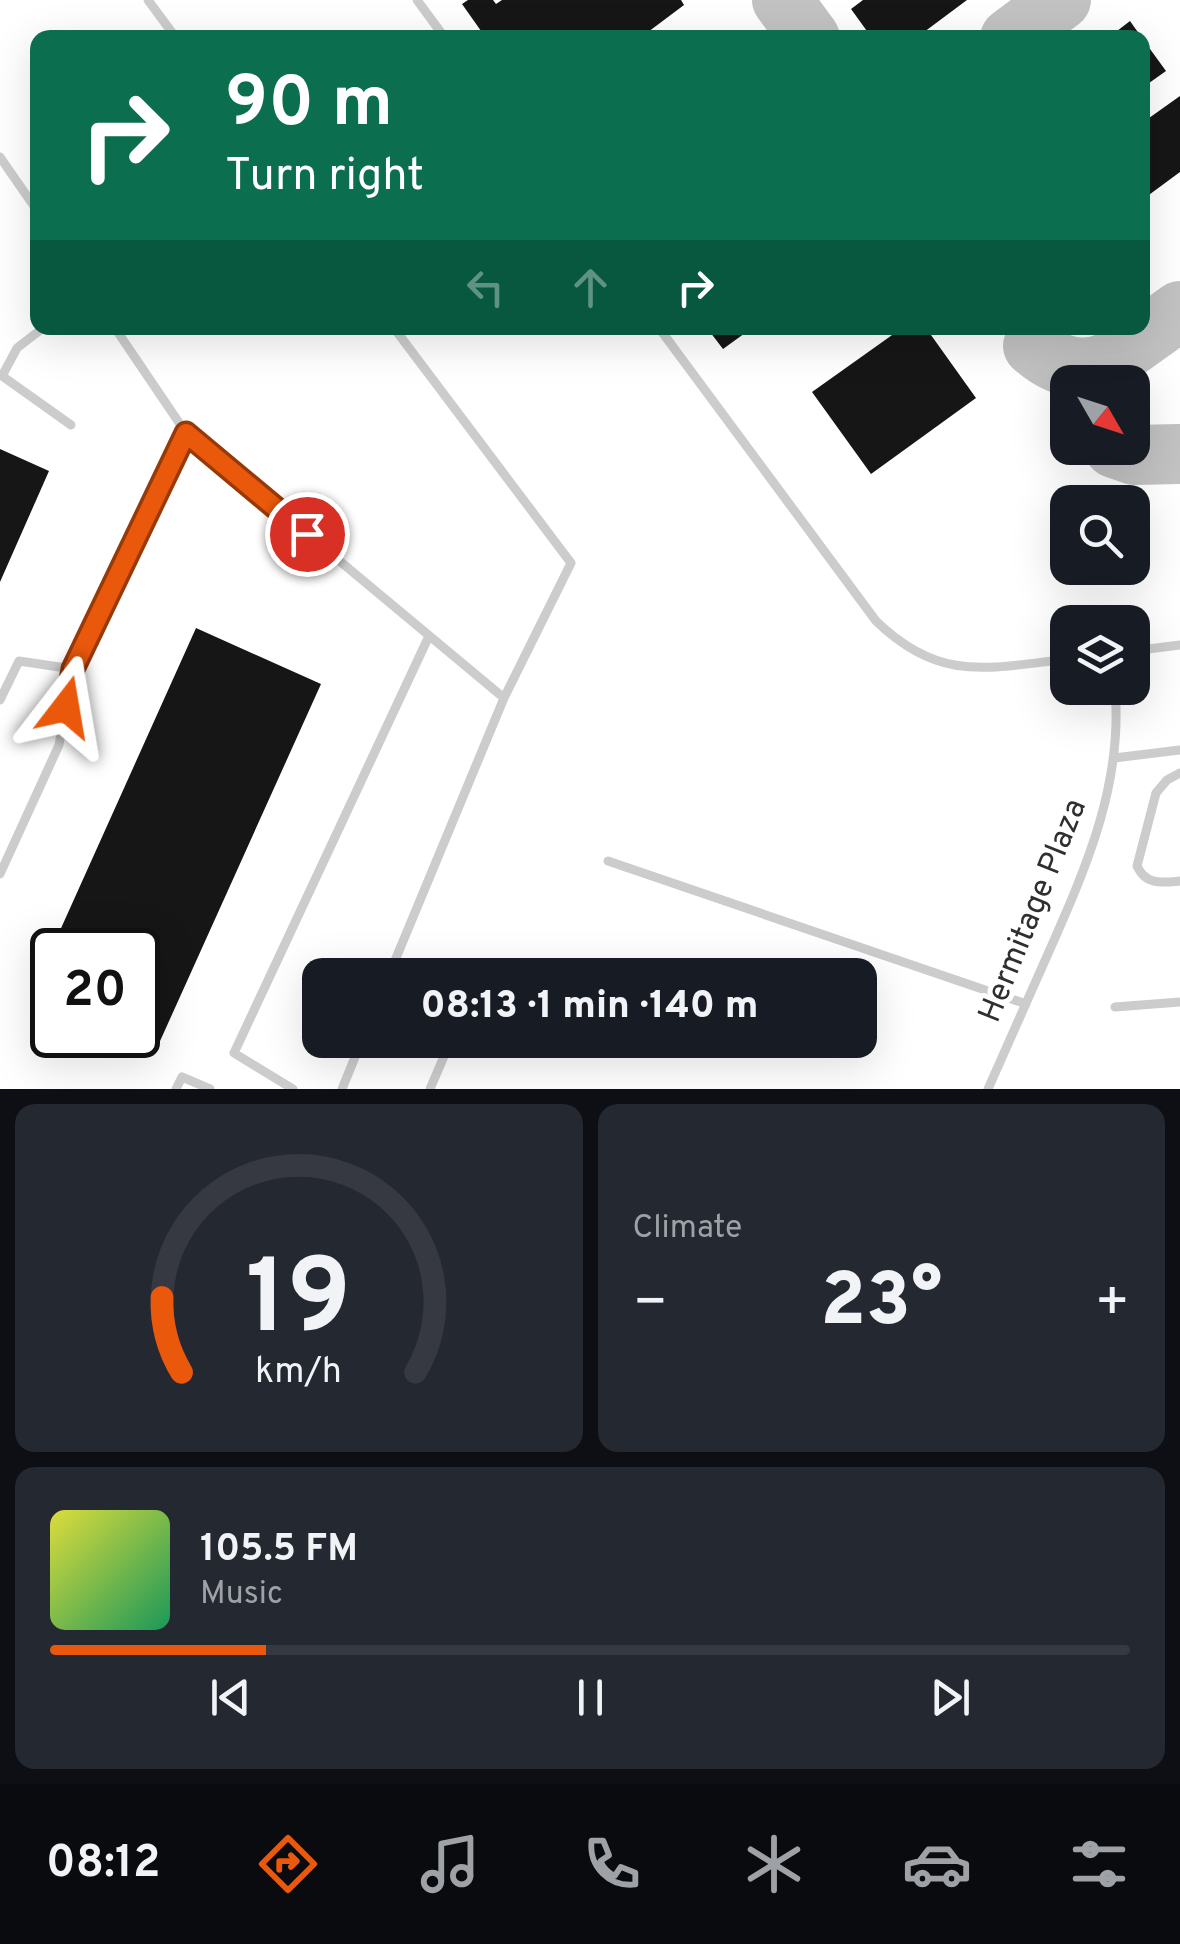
<!DOCTYPE html>
<html lang="en">
<head>
<meta charset="utf-8">
<style>
  body { margin:0; font-family:Overpass,sans-serif; background:#242831; color:#f1f3f6; height:100vh; display:flex; flex-direction:column; font-size:38px; white-space:nowrap }
  * { box-sizing:border-box; margin:0 }
  p { font-size:32px; color:#9ea1a6 }
  .icon { flex:none; width:55px; height:55px; fill:none; stroke:currentColor; stroke-width:2; stroke-linecap:round; stroke-linejoin:round }
  .map { position:relative; height:1089px; overflow:hidden }
  .sheet { display:flex; flex-direction:column; gap:15px; padding:15px; background:#0d0f14; flex:1 }
  .sheet>* { flex:none }
  .top-card { position:absolute; left:30px; top:30px; width:1120px; height:305px; border-radius:20px; box-shadow:0 10px 40px #0002; background:#0b6e4f; color:#fff; overflow:hidden }
  .needle { width:65px; rotate:129deg }
  .tools { position:absolute; left:1050px; top:365px; display:grid; gap:20px }
  .tools a { display:grid; place-items:center; width:100px; height:100px; border-radius:20px; background:#171b24; box-shadow:0 10px 40px #0002; font-size:50px }
  .speed { position:absolute; left:30px; top:928px; display:flex; gap:20px; font-size:50px; font-weight:700; text-align:center }
  .speed>* { display:grid; place-content:center; width:130px; height:130px; border-radius:50%; background:#171b24; box-shadow:0 10px 40px #0002; line-height:1 }
  .speed .limit { border:5px solid #111; border-radius:15px; background:#fff; color:#111 }
  .pin { position:absolute; display:grid; place-items:center; width:85px; height:85px; color:#fff; margin:-42px; border:5px solid #fff; border-radius:50%; box-shadow:0 2px 10px #0007 }
  .me { position:absolute; width:110px; margin:-55px; rotate:14deg; stroke-linejoin:round; filter:drop-shadow(0 0 8px #0008) }
  .turn { display:flex; align-items:center; gap:35px; height:210px; padding:0 30px; font-size:45px }
  .turn .icon { width:130px; height:130px; stroke-width:2.5 }
  .turn b { display:block; font-size:70px; line-height:85px }
  .lanes { display:flex; align-items:center; height:95px; padding:0 30px; background:#0003; justify-content:center; gap:50px; direction:ltr }
  .lanes .off { opacity:.35 }
  .big { font-size:75px; font-weight:800; line-height:1.1 }
  .sheet .tile { flex:1; display:flex; flex-direction:column; justify-content:center; gap:15px; min-width:0; padding:0 35px; border-radius:20px; background:#242831 }
  .sheet .dial { align-items:center; gap:0 }
  .dial svg { height:260px; overflow:visible; fill:none; stroke:#363941; stroke-width:7; stroke-linecap:round; text-anchor:middle }
  .dial text { fill:#f1f3f6; stroke:none }
  .song { display:flex; align-items:center; gap:30px }
  .cover { width:120px; height:120px; border-radius:15px; background:linear-gradient(135deg,hsl(60 70% 55%),hsl(150 70% 35%)) }
  .played { height:10px; border-radius:5px; background:linear-gradient(90deg,#ea580c 20%,#363941 20%) }
  .keys { display:flex; justify-content:space-around; direction:ltr }
  .heat { display:flex; justify-content:space-between; align-items:center; font-size:55px; direction:ltr }
  .sheet .tiles { flex:1; display:grid; gap:15px; grid-template-columns:1fr 1fr }
  .tile:last-child { grid-column:span 2 }
  .trip { position:absolute; left:302px; top:958px; width:575px; height:100px; border-radius:20px; background:#171b24; box-shadow:0 10px 40px #0002; font-weight:800; line-height:100px; text-align:center }
  .tabs { display:flex; height:160px; justify-content:space-around; align-items:center; background:#090b0e; color:#9ea1a6 }
  .tabs .icon { width:70px; height:70px }
  .tabs .current { color:#ea580c }
  .tabs b { font-size:45px; color:#f1f3f6 }
  .map>svg:first-child { display:block }
</style>
</head>
<body>
<div class="map">
<svg width="1180" height="1089" viewBox="0 0 1180 1089">
  <rect width="100%" height="100%" fill="#fff"/>
  <g fill="none" stroke-linecap="round" stroke-linejoin="round">
    <!-- taxiway -->
    <path stroke="#c2c2c2" stroke-width="60" d="M782 0 810 38
      M1010 38 1061 0
      M1033 346C1055 366 1079 373 1107 363L1180 311
      M1114 448 1134 455 1180 454"/>
  </g>
  <!-- building -->
  <path fill="#161616" d="M468 0H493L496 4 502 0H681L684 5 640 38H486L462 4Z
    M863 0H967L916 38H872L851 9Z
    M1130 21 1142 38H1108Z
    M1142 38 1166 71 1142 88Z
    M1180 96V172L1142 200V123Z
    M707 328H752L723 349Z
    M902 328H926L976 398 871 474 812 392Z
    M0 449 49 471 0 582Z
    M196 628 321 684 156 1050 121 1035H138V950H52V1004L31 995Z"/>
  <g fill="none" stroke-linecap="round" stroke-linejoin="round">
    <!-- lane -->
    <path stroke="#ccc" stroke-width="9" d="M148 0 176 38
      M417 0 445 38
      M0 157 38 212
      M43 328 17 348 2 376 71 425
      M115 328 186 433 504 698
      M659 328 876 621C940 683 988 668 1068 659
      M1132 651 1180 645
      M0 700 19 661 73 669
      M1114 758 1180 750
      M1180 773 1167 780 1156 793 1137 866C1146 885 1160 883 1180 881
      M608 861 1026 1004
      M0 874 59 745 73 669 186 433
      M389 975 504 698 571 563 394 328
      M1115 1007 1180 1002
      M176 1089 182 1077 210 1089
      M293 1089 234 1053 429 636
      M342 1089 362 1040
      M430 1089 451 1040
      M988 1089C1009 1042 1030 995 1051 947 1088 863 1123 782 1115 688"/>
  </g>
  <g fill="none" stroke-linecap="round" stroke-linejoin="round">
    <defs>
      <path id="route" d="M66 707 73 669 186 433 307 534"/>
    </defs>
    <!-- route casing -->
    <use href="#route" stroke="#983908" stroke-width="25"/>
    <!-- route -->
    <use href="#route" stroke="#ea580c" stroke-width="18"/>
  </g>
  <g text-anchor="middle" dominant-baseline="central" stroke-width="10" stroke-linejoin="round" paint-order="stroke">
    <!-- street labels -->
    <g font-size="32" fill="#2f2f2f" stroke="#fff">
      <text transform="translate(1034 911) rotate(-68)">Hermitage Plaza</text>
    </g>
  </g>
</svg>
<div class="tools">
<a><svg class="needle" viewBox="-14 -14 28 28"><path d="M0-13l5 13h-10z" fill="#e53935"/><path d="M0 13l5-13h-10z" fill="#9ea1a6"/></svg></a>
<a><svg class="icon" aria-label="search" viewBox="0 0 24 24"><circle cx="10" cy="10" r="6"/><path d="M15 15l6 6"/></svg></a>
<a><svg class="icon" aria-label="layers" viewBox="0 0 24 24"><path d="M12 4l9 5-9 5-9-5zM3 14l9 5 9-5"/></svg></a>
</div>
<div class="speed"><div class="limit">20</div></div>
<div class="pin" style="left:307px;top:534px;background:#d93025"><svg class="icon" aria-label="arrive" viewBox="0 0 24 24"><path d="M6 21V4h12l-3 4 3 4H6"/></svg></div>
<svg class="me" style="left:66px;top:707px" viewBox="-20 -20 40 40"><path d="M0-17L14 15 0 8-14 15z" fill="#ea580c" stroke="#fff" stroke-width="4"/></svg>
<div class="trip">08:13 · 1 min · 140 m</div>
<div class="top-card">
<div class="turn"><svg class="icon" aria-label="right" viewBox="0 0 24 24"><path d="M7 20v-9h11M14 6l5 5-5 5"/></svg><div><b>90 m</b>Turn right</div></div>
<div class="lanes"><svg class="icon off" aria-label="left" viewBox="0 0 24 24"><path d="M17 20v-9H6M10 6l-5 5 5 5"/></svg><svg class="icon off" aria-label="ahead" viewBox="0 0 24 24"><path d="M12 20V5M6 11l6-6 6 6"/></svg><svg class="icon" aria-label="right" viewBox="0 0 24 24"><path d="M7 20v-9h11M14 6l5 5-5 5"/></svg></div>
</div>
</div>
<section class="sheet">
<div class="tiles">
<div class="tile dial"><svg viewBox="0 0 100 80">
<path d="M14 69A42 42 0 1 1 86 69"/>
<path d="M14 69A42 42 0 0 1 8 46" stroke="#ea580c"/>
<text x="50" y="56" font-size="32" font-weight="700">19</text>
<text x="50" y="72" font-size="11">km/h</text>
</svg></div>
<div class="tile"><p>Climate</p>
<div class="heat"><a>−</a><b class="big">23°</b><a>+</a></div>
</div>
<div class="tile">
<div class="song"><i class="cover"></i><div><b>105.5 FM</b><p>Music</p></div></div>
<div class="played"></div>
<div class="keys"><svg class="icon" aria-label="previous" viewBox="0 0 24 24"><path d="M18 5L8 12l10 7zM5 5v14"/></svg><svg class="icon" aria-label="pause" viewBox="0 0 24 24"><path d="M8 5v14M16 5v14"/></svg><svg class="icon" aria-label="next" viewBox="0 0 24 24"><path d="M6 5l10 7-10 7zM19 5v14"/></svg></div>
</div>
</div>
</section>
<nav class="tabs">
<b>08:12</b>
<svg class="icon current" aria-label="directions" viewBox="0 0 24 24"><path d="M12 3l9 9-9 9-9-9zM9 14v-3h6M13 9l2 2-2 2"/></svg>
<svg class="icon" aria-label="music" viewBox="0 0 24 24"><path d="M9 18V5l10-2v13"/><circle cx="6" cy="18" r="3"/><circle cx="16" cy="16" r="3"/></svg>
<svg class="icon" aria-label="phone" viewBox="0 0 24 24"><path d="M5 4h4l2 5-3 2q2 4 5 5l2-3 5 2v4C11 20 4 13 5 4z"/></svg>
<svg class="icon" aria-label="climate" viewBox="0 0 24 24"><path d="M12 3v18M4 7l16 10M4 17L20 7"/></svg>
<svg class="icon" aria-label="car" viewBox="0 0 24 24"><path d="M5 17H2v-5l4-1 3-4h7l3 4 3 1v5h-3M9 17h6M6 11h13"/><circle cx="7" cy="17" r="2"/><circle cx="17" cy="17" r="2"/></svg>
<svg class="icon" aria-label="filters" viewBox="0 0 24 24"><path d="M4 7h16M4 17h16"/><circle cx="9" cy="7" r="2"/><circle cx="15" cy="17" r="2"/></svg>
</nav>
</body>
</html>
